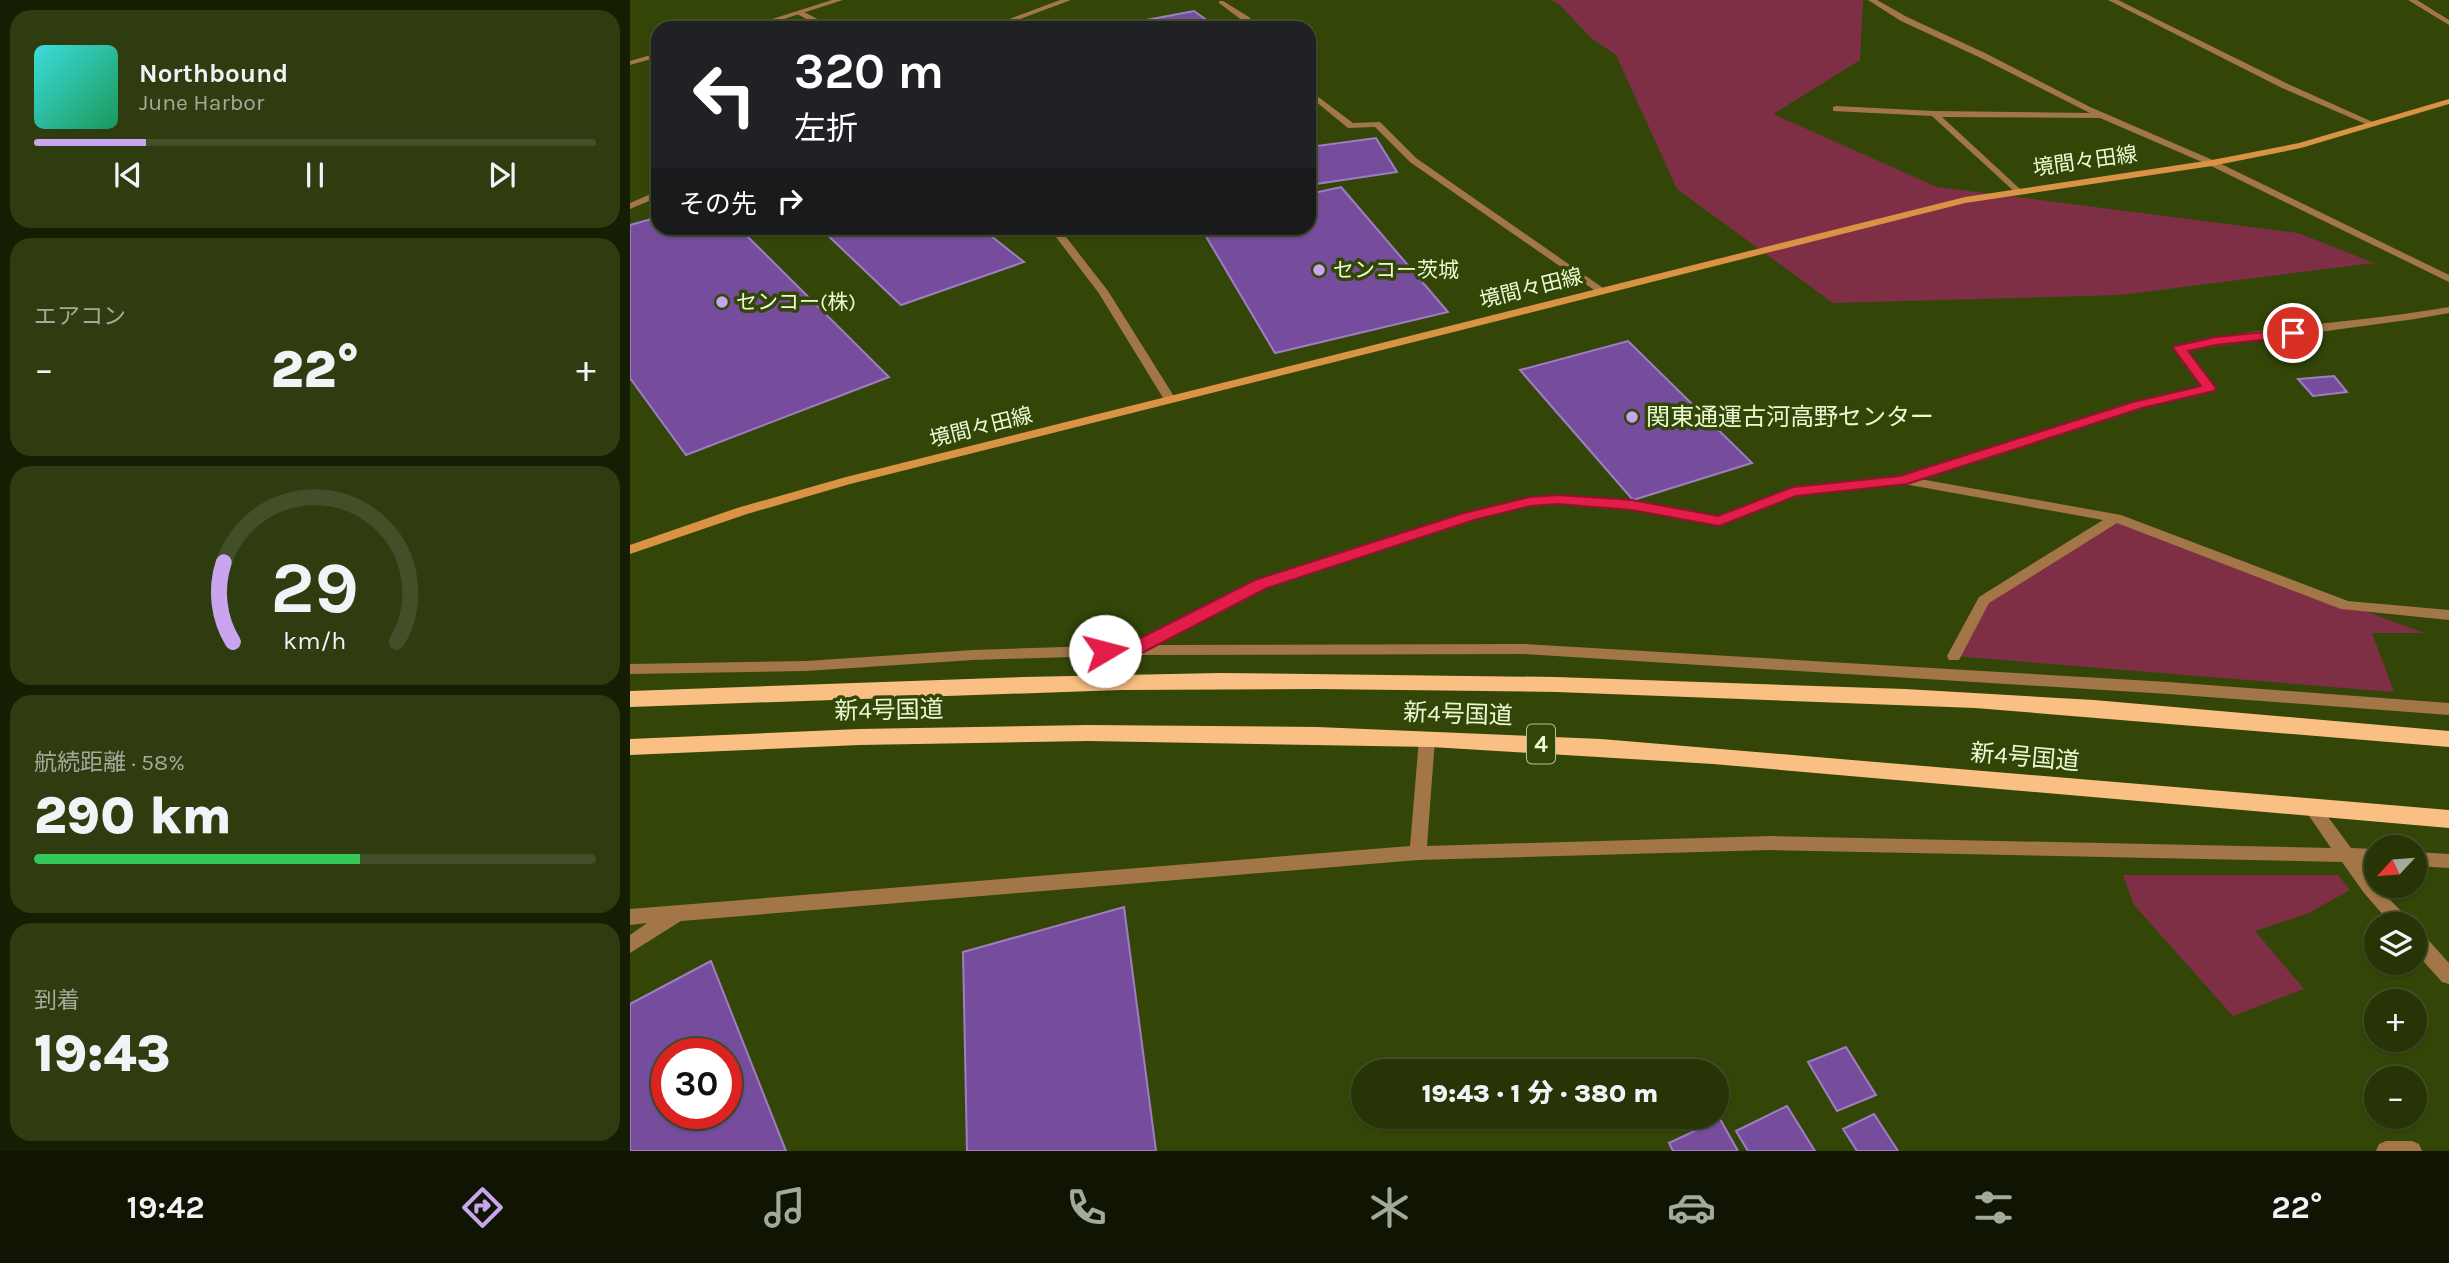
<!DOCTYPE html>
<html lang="ja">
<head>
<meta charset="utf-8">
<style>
  body { margin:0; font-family:Karla,"Noto Sans JP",sans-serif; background:#2e3c10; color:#f1f3f6; height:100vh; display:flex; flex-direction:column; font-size:26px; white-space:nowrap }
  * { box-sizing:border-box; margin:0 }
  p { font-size:23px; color:#a4aa9b }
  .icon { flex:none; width:38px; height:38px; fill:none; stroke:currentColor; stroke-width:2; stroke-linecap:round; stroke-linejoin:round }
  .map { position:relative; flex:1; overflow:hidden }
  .drawer { display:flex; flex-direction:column; gap:10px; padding:10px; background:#151d03; width:630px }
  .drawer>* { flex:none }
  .guide { position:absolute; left:21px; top:21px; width:665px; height:214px; border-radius:21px; box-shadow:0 2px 5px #0004,0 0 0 2px #424f28; background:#202124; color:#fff; overflow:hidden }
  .needle { width:46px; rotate:244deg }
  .tools { position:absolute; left:1734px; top:835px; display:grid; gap:14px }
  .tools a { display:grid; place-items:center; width:63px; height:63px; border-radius:50%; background:#263406; box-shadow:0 2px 5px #0004,0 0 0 2px #424f28; font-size:35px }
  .speed { position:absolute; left:21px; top:1038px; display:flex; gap:14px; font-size:35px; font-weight:700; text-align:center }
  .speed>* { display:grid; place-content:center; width:91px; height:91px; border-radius:50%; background:#263406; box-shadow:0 2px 5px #0004,0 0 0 2px #424f28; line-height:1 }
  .speed .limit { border:10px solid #d22; background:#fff; color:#111 }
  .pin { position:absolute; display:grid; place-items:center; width:60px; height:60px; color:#fff; margin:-30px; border:4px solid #fff; border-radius:50%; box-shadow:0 2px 7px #0007 }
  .me { position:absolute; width:77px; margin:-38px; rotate:82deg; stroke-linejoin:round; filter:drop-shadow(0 0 5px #0008) }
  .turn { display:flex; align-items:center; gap:24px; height:147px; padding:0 28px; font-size:32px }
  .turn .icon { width:91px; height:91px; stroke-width:2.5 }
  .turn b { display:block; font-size:49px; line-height:60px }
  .then { display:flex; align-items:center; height:66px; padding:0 28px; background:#0003; gap:14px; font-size:26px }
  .big { font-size:52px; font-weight:800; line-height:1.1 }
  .drawer .widget { flex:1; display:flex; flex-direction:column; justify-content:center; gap:10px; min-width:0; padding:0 24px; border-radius:21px; background:#2e3c10 }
  .drawer .dial { align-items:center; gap:0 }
  .dial svg { height:182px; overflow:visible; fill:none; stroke:#424f28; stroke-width:7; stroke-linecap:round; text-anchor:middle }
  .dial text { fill:#f1f3f6; stroke:none }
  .song { display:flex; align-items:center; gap:21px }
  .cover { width:84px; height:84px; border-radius:10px; background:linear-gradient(135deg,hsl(180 70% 55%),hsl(150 70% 35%)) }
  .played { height:7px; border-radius:4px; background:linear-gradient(90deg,#c8a5ee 20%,#424f28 20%) }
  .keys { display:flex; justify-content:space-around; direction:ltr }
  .heat { display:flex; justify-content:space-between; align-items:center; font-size:38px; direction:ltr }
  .charge { height:10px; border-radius:5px; background:linear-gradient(90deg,#34c759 58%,#424f28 0) }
  .trip { position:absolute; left:721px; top:1059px; width:378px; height:70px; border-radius:35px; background:#263406; box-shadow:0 2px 5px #0004,0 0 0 2px #424f28; font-weight:800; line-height:70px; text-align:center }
  .tabs { display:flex; height:112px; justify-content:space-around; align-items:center; background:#0f1502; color:#a4aa9b }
  .tabs .icon { width:49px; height:49px }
  .tabs .on { color:#c8a5ee }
  .tabs b { font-size:32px; color:#f1f3f6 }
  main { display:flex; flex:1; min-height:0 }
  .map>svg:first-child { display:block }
</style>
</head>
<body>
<main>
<section class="drawer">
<div class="widget">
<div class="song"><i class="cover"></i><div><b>Northbound</b><p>June Harbor</p></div></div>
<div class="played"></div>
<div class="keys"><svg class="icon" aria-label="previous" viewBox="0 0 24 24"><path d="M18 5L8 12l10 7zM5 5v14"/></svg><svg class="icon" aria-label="pause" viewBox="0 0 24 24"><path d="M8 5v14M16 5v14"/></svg><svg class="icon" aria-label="next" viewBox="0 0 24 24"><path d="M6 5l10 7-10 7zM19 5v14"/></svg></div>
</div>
<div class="widget"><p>エアコン</p>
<div class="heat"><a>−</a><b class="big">22°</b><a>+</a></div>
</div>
<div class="widget dial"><svg viewBox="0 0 100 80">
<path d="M14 69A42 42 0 1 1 86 69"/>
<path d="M14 69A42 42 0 0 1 10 34" stroke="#c8a5ee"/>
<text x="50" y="56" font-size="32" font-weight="700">29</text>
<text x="50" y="72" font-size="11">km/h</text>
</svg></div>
<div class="widget"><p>航続距離 · 58%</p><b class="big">290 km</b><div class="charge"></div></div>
<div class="widget"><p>到着</p><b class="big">19:43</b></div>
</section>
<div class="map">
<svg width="1819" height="1151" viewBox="0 0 1819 1151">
  <rect width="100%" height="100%" fill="#334608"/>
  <!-- green -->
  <path fill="#7f2f45" d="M921 0H1233L1230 60 1143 114 1307 187 1668 233 1744 263 1490 295 1203 303 1047 189 986 55 961 38 930 5Z
    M1486 518 1794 633H1742L1764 692 1324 656 1354 600Z
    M1493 875H1708L1720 890 1679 913 1625 931 1674 989 1603 1016 1504 905Z"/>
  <!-- building -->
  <path fill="#754d9c" stroke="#9f7dc3" stroke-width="2" fill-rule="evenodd" d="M564 11 588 28H511L506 22Z
    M746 138 767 172 679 185V147Z
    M711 187 818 312 645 353 571 228H679V194Z
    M28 217V228H109L259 377 56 455 0 378V225Z
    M190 228H351L394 262 271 305Z
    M998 341 1122 463 1003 500 890 370Z
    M1704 376 1717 392 1683 396 1668 379Z
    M494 907 526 1151H337L333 952Z
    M81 961 156 1151H0V1004ZM37 1054H96V1113H37Z
    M1216 1047 1246 1095 1207 1111 1178 1062Z
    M1157 1106 1185 1151H1118L1106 1131Z
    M1244 1114 1268 1151H1227L1213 1129Z
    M1090 1119 1108 1151H1043L1039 1143Z"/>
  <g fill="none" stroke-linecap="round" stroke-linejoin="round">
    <!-- minor -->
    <path fill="#a37647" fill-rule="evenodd" d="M430 0H441L366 28H355Z
      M1238 0H1247L1277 17 1357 54 1460 107 1585 161 1819 275V282L1579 165 1470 118 1312 117 1390 189 1392 191 1387 194 1302 116 1203 111V107L1206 106 1304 111 1460 113 1351 58 1271 21Z
      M1478 0H1488L1658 84 1745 123 1738 125 1652 88Z
      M1778 0H1787L1819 20V25Z
      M589 1H593L619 17 628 28H620L613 21 589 3Z
      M170 10 201 26 202 28H193L167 14Z
      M679 90 723 123 750 122 786 158 976 290 975 292H967L780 162 745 127 718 128 679 96Z
      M28 191V197L0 209V203Z
      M419 228H429L478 291 545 398 543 401H535L468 292Z
      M1819 307V313L1785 319 1557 350 1585 388 1583 390 1512 408 1290 479 1491 515 1718 601 1819 610V620L1711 609 1487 523 1359 603 1329 660H1319L1317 656 1349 597 1473 520 1274 484 1165 496 1089 525 1002 509 928 504 900 506 844 520 636 587 524 645 894 644 1538 682 1819 703V715L1538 694 894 654 504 655 343 660 176 671 0 674V664L176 661 343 650 499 645 626 581 835 514 900 498 928 496 1002 501 1088 517 1163 488 1271 477 1504 402 1572 386 1544 348 1546 346C1635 325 1729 323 1819 307Z
      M797 733 803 735 805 739 797 846 1140 836 1701 848 1673 807 1675 802 1681 800 1687 802 1721 848 1746 849V863H1732L1746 886 1778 918 1781 924H1761L1734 893 1712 862 1140 850 788 860 51 921 0 953V935L17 923 0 925V909L780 846 789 739 791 735Z
      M1785 852 1819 854V868L1785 866Z
      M1785 931 1792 933 1819 963V984L1812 982 1785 952Z
      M1756 1141H1782L1789 1144 1792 1151H1746L1749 1144Z"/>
    <!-- tertiary -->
    <path fill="#a37647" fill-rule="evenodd" d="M202 0H213L126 28H114Z
      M28 53V57L0 65V61Z"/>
    <!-- secondary -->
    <path fill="#da9344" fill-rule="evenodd" d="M1819 99V104L1671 148 1582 166 1335 203 220 484 117 514 0 554V545L107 508 216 477 1335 197 1582 160 1669 143Z"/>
    <!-- trunk -->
    <path fill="#fac083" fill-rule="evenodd" d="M590 673 926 677 1275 689 1464 700 1819 731V747L1345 708 926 692 688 689 491 690 0 707V691L393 677Z
      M458 725 687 727 971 739 1819 810V828L1083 764 801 747 458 741 229 745 0 755V739L229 729Z"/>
  </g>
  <!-- route -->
  <path fill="#e11d48" stroke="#92132f" stroke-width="2" d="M1663 329 1669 333 1667 336 1586 345 1558 351 1586 388 1584 391 1512 408 1277 484 1166 496 1089 526 1002 510 928 504 900 506 844 520 637 588 508 655 475 657 467 651 475 645 499 644 625 580 834 513 900 497 928 495 1002 500 1088 516 1163 487 1270 476 1503 402 1571 386 1543 348 1545 346 1586 337Z"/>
  <!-- markers -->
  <g fill="#c8a5ee" stroke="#334608" stroke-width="2.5">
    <circle cx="689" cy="270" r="7"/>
    <circle cx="92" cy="302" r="7"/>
    <circle cx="1002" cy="417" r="7"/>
  </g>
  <g text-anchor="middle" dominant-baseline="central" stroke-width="7" stroke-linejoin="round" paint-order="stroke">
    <!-- far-street labels -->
    <g font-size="21" fill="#eafbd4" stroke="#334608">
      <text transform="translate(1455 161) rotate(-8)">境間々田線</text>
      <text transform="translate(901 288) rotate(-14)">境間々田線</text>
      <text transform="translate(351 427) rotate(-14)">境間々田線</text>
    </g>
    <!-- far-poi labels -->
    <g font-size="21" fill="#eafbd4" stroke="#334608" text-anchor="start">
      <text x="703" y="270">センコー茨城</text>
      <text x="106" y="302">センコー(株)</text>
    </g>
    <!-- shield labels -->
    <rect fill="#334608" stroke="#b3c597" stroke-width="2" x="897" y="724.5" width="28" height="39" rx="5"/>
    <g font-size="23" font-weight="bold" fill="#eafbd4">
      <text x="911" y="744">4</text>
    </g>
    <!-- poi labels -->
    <g font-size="24" fill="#eafbd4" stroke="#334608" text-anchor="start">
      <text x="1016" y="417">関東通運古河高野センター</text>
    </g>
    <!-- street labels -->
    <g font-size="24" fill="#eafbd4" stroke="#334608">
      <text transform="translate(259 710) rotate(-1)">新4号国道</text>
      <text transform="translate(828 714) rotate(2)">新4号国道</text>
      <text transform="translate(1395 757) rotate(5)">新4号国道</text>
    </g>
  </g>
</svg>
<div class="tools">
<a><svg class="needle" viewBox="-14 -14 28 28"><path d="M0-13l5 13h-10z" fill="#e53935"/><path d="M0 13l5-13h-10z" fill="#a4aa9b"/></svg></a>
<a><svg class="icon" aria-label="layers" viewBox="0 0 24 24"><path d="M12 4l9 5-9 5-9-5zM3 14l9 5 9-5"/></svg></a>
<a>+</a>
<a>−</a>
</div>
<div class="speed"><div class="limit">30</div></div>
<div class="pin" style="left:1663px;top:333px;background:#d93025"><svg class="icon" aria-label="arrive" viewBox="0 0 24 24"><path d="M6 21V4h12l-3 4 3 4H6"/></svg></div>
<svg class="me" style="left:475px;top:651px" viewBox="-20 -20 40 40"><circle r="19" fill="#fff"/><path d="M0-13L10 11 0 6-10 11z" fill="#e11d48"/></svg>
<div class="trip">19:43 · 1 分 · 380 m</div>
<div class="guide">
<div class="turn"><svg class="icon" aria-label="left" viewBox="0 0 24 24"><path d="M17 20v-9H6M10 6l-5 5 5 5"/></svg><div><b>320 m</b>左折</div></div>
<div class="then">その先<svg class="icon" aria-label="right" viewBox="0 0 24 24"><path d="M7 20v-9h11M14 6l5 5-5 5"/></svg></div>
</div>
</div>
</main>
<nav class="tabs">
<b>19:42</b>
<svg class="icon on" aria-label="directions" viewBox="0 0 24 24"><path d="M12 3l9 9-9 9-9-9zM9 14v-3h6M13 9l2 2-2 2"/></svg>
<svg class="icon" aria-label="music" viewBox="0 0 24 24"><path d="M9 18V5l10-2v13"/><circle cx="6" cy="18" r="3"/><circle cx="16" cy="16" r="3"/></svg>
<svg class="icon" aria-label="phone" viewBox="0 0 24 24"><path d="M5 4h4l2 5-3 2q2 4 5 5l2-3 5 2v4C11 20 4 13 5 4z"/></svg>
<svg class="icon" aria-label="climate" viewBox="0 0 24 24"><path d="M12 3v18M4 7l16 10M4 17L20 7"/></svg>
<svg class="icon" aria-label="car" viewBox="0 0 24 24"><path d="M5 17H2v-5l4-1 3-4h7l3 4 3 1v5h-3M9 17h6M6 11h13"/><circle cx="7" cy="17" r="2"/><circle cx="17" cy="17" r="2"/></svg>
<svg class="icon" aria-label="filters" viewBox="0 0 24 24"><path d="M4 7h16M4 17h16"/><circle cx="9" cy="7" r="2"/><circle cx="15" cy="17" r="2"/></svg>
<b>22°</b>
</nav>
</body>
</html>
